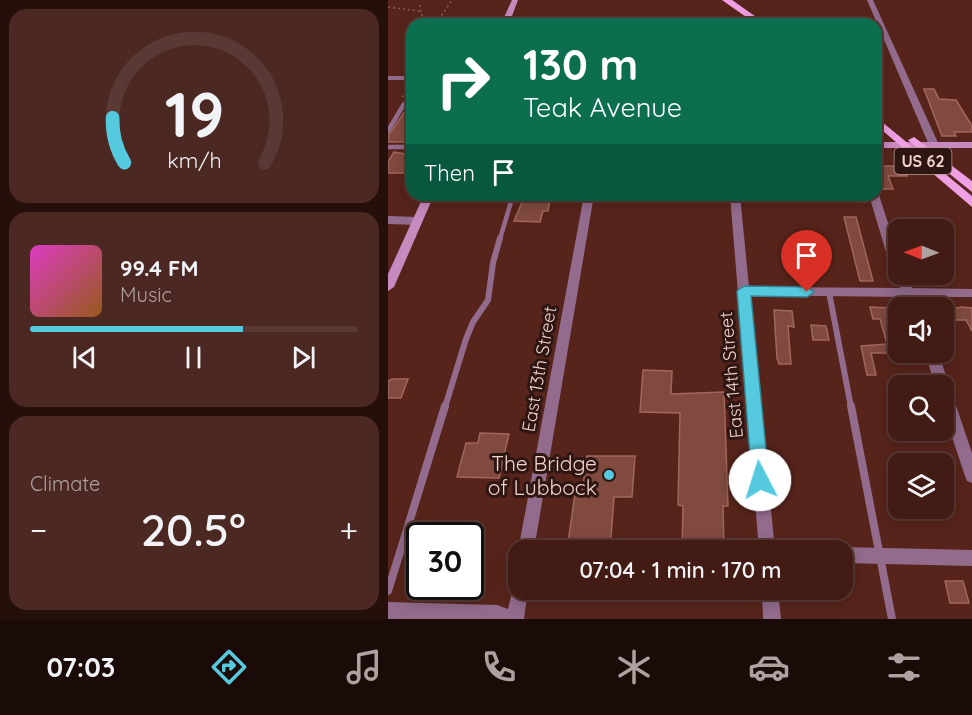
<!DOCTYPE html>
<html lang="en">
<head>
<meta charset="utf-8">
<style>
  body { margin:0; font-family:Quicksand,sans-serif; background:#4c2822; color:#f1f3f6; height:100vh; display:flex; flex-direction:column; font-size:22px; white-space:nowrap }
  * { box-sizing:border-box; margin:0 }
  p { font-size:20px; color:#aea1a0 }
  .icon { flex:none; width:33px; height:33px; fill:none; stroke:currentColor; stroke-width:2; stroke-linecap:round; stroke-linejoin:round }
  .map { position:relative; flex:1; overflow:hidden }
  .side { display:flex; flex-direction:column; gap:9px; padding:9px; background:#240f0b; width:388px }
  .side>* { flex:none }
  .guide { position:absolute; left:18px; top:18px; width:476px; height:183px; border-radius:18px; box-shadow:0 3px 15px #0003,0 0 0 2px #5a3934; background:#0b6e4f; color:#fff; overflow:hidden }
  .needle { width:39px; rotate:271deg }
  .buttons { position:absolute; left:500px; top:219px; display:grid; gap:12px }
  .buttons a { display:grid; place-items:center; width:66px; height:66px; border-radius:12px; background:#411b14; box-shadow:0 3px 15px #0003,0 0 0 2px #5a3934; font-size:30px }
  .speed { position:absolute; left:18px; top:522px; display:flex; gap:12px; font-size:30px; font-weight:700; text-align:center }
  .speed>* { display:grid; place-content:center; width:78px; height:78px; border-radius:50%; background:#411b14; box-shadow:0 3px 15px #0003,0 0 0 2px #5a3934; line-height:1 }
  .speed .limit { border:3px solid #111; border-radius:9px; background:#fff; color:#111 }
  .pin { position:absolute; display:grid; place-items:center; width:51px; height:51px; color:#fff; margin:-62px -26px; border-radius:50% 50% 50% 0; rotate:-45deg; box-shadow:0 0 6px #0007 }
  .pin .icon { rotate:45deg }
  .me { position:absolute; width:66px; margin:-33px; rotate:355deg; stroke-linejoin:round; filter:drop-shadow(0 0 4px #0008) }
  .turn { display:flex; align-items:center; gap:21px; height:126px; padding:0 18px; font-size:27px }
  .turn .icon { width:78px; height:78px; stroke-width:2.5 }
  .turn b { display:block; font-size:42px; line-height:51px }
  .then { display:flex; align-items:center; height:57px; padding:0 18px; background:#0003; gap:12px; font-size:22px }
  .big { font-size:45px; font-weight:600; line-height:1.1 }
  .side .tile { flex:1; display:flex; flex-direction:column; justify-content:center; gap:9px; min-width:0; padding:0 21px; border-radius:18px; background:#4c2822 }
  .side .dial { align-items:center; gap:0 }
  .dial svg { height:156px; overflow:visible; fill:none; stroke:#5a3934; stroke-width:7; stroke-linecap:round; text-anchor:middle }
  .dial text { fill:#f1f3f6; stroke:none }
  .song { display:flex; align-items:center; gap:18px }
  .cover { width:72px; height:72px; border-radius:9px; background:linear-gradient(135deg,hsl(310 70% 55%),hsl(30 70% 35%)) }
  .played { height:6px; border-radius:3px; background:linear-gradient(90deg,#55cadf 65%,#5a3934 65%) }
  .keys { display:flex; justify-content:space-around; direction:ltr }
  .heat { display:flex; justify-content:space-between; align-items:center; font-size:33px; direction:ltr }
  .trip { position:absolute; left:120px; top:540px; width:345px; height:60px; border-radius:18px; background:#411b14; box-shadow:0 3px 15px #0003,0 0 0 2px #5a3934; font-weight:600; line-height:60px; text-align:center }
  .dock { display:flex; height:96px; justify-content:space-around; align-items:center; background:#1a0b08; color:#aea1a0 }
  .dock .icon { width:42px; height:42px }
  .dock .selected { color:#55cadf }
  .dock b { font-size:27px; color:#f1f3f6 }
  main { display:flex; flex:1; min-height:0 }
  .map>svg:first-child { display:block }
</style>
</head>
<body>
<main>
<section class="side">
<div class="tile dial"><svg viewBox="0 0 100 80">
<path d="M14 69A42 42 0 1 1 86 69"/>
<path d="M14 69A42 42 0 0 1 8 46" stroke="#55cadf"/>
<text x="50" y="56" font-size="32" font-weight="700">19</text>
<text x="50" y="72" font-size="11">km/h</text>
</svg></div>
<div class="tile">
<div class="song"><i class="cover"></i><div><b>99.4 FM</b><p>Music</p></div></div>
<div class="played"></div>
<div class="keys"><svg class="icon" aria-label="previous" viewBox="0 0 24 24"><path d="M18 5L8 12l10 7zM5 5v14"/></svg><svg class="icon" aria-label="pause" viewBox="0 0 24 24"><path d="M8 5v14M16 5v14"/></svg><svg class="icon" aria-label="next" viewBox="0 0 24 24"><path d="M6 5l10 7-10 7zM19 5v14"/></svg></div>
</div>
<div class="tile"><p>Climate</p>
<div class="heat"><a>−</a><b class="big">20.5°</b><a>+</a></div>
</div>
</section>
<div class="map">
<svg width="584" height="619" viewBox="0 0 584 619">
  <rect width="100%" height="100%" fill="#57241b"/>
  <!-- building -->
  <path fill="#804a3f" stroke="#a1675c" stroke-width="1.5" d="M536 89H546L551 99 568 100 584 126V132H566L568 136H554Z
    M24 108V136L21 142H0V136L18 110Z
    M6 152 24 155 19 173H0V162Z
    M488 166H516L519 176H500L505 189H495Z
    M135 200H162L160 211H155L152 222 126 221Z
    M456 217H468L485 281H472Z
    M482 307 503 308 510 333V353H483L488 375H479L473 346 499 344 492 319H485Z
    M574 307 584 308V331L578 320H558L555 310Z
    M386 310 404 311 406 327 400 326 403 364H391L389 358Z
    M423 325 438 326 441 340H425Z
    M255 370 284 371 283 394 336 392 340 506H335L336 550H294L295 506 290 505 292 413 252 412Z
    M4 379H20L13 398H0V381Z
    M92 433 121 434 111 478 69 477 78 443H90Z
    M199 456H247L244 497H226L222 550H179L187 494H194Z
    M557 581H575L581 603H562Z"/>
  <g fill="none" stroke-linecap="round" stroke-linejoin="round">
    <!-- path -->
    <path stroke="#8a5c54" stroke-width="1.5" stroke-dasharray="2 3" stroke-linecap="butt" d="M32 5 33 12
      M0 7 30 11 43 24
      M48 24 64 0
      M19 71 24 63
      M14 97 22 84"/>
    <!-- lane-far3 -->
    <path stroke="#936c8d" stroke-width="4" d="M15 106 24 104"/>
    <!-- lane-far2 -->
    <path stroke="#936c8d" stroke-width="4.5" d="M0 131 16 104
      M0 147H24
      M112 239 125 195"/>
    <!-- lane-far1 -->
    <path stroke="#936c8d" stroke-width="6" d="M441 292 463 407
      M57 407 78 339 85 322 100 300 105 263 112 238"/>
    <!-- lane -->
    <path stroke="#936c8d" stroke-width="8" d="M463 406 504 619
      M0 591 57 406"/>
    <!-- street -->
    <path fill="#936c8d" fill-rule="evenodd" d="M479 0H485L551 145 549 147H543L541 145Z
      M0 76H24V80H0Z
      M488 192 491 195 510 254V274H517L524 288 584 289V297H528L534 308H522L517 297 362 295 387 550H371L342 195H352L361 287 512 288 504 272 481 195H488Z
      M196 195H206L146 550 130 551Z
      M0 216 29 217 34 221 29 225 0 224Z
      M537 352H550L584 453V483L579 481 577 476 555 410V386H547Z
      M454 547 584 550V566L454 563V550H448Z
      M130 582V590H140L136 619H0V602L109 605 120 609 126 584Z
      M374 590H390L393 619H375Z"/>
    <!-- secondary -->
    <path fill="#c789be" fill-rule="evenodd" d="M124 0H130L121 24H113Z
      M488 142H584V148H488Z
      M36 195H46L6 287 0 291V274Z"/>
    <!-- primary -->
    <path fill="#ef9fe3" fill-rule="evenodd" d="M334 0H344L378 24H368Z
      M488 117 584 196V207L488 125Z
      M526 137 584 181V192L522 142 520 140Z"/>
  </g>
  <!-- route -->
  <path fill="#55cadf" stroke="#378391" stroke-width="1.5" d="M356 286 419 287 426 292 419 297 363 296 381 480 378 486 372 488 366 486 364 480 349 291Z"/>
  <!-- markers -->
  <circle fill="#55cadf" stroke="#2d1612" stroke-width="2" cx="221" cy="475" r="6"/>
  <g text-anchor="middle" dominant-baseline="central" stroke-width="6" stroke-linejoin="round" paint-order="stroke">
    <!-- shield labels -->
    <rect fill="#2d1612" stroke="#b89a94" stroke-width="1.5" x="506.5" y="148" width="57" height="26" rx="4.5"/>
    <g font-size="16" font-weight="bold" fill="#f3d2cb">
      <text x="535" y="161">US 62</text>
    </g>
    <!-- street labels -->
    <g font-size="18" fill="#f3d2cb" stroke="#2d1612">
      <text transform="translate(151 369) rotate(-80)">East 13th Street</text>
      <text transform="translate(343 375) rotate(-95)">East 14th Street</text>
    </g>
    <!-- near-poi labels -->
    <g font-size="21" fill="#f3d2cb" stroke="#2d1612" text-anchor="end">
      <text x="209" y="463">The Bridge<tspan x="209" dy="24">of Lubbock</tspan></text>
    </g>
  </g>
</svg>
<div class="buttons">
<a><svg class="needle" viewBox="-14 -14 28 28"><path d="M0-13l5 13h-10z" fill="#e53935"/><path d="M0 13l5-13h-10z" fill="#aea1a0"/></svg></a>
<a><svg class="icon" aria-label="sound" viewBox="0 0 24 24"><path d="M4 9h4l5-4v14l-5-4H4zM17 9q2 3 0 6"/></svg></a>
<a><svg class="icon" aria-label="search" viewBox="0 0 24 24"><circle cx="10" cy="10" r="6"/><path d="M15 15l6 6"/></svg></a>
<a><svg class="icon" aria-label="layers" viewBox="0 0 24 24"><path d="M12 4l9 5-9 5-9-5zM3 14l9 5 9-5"/></svg></a>
</div>
<div class="speed"><div class="limit">30</div></div>
<div class="pin" style="left:419px;top:292px;background:#d93025"><svg class="icon" aria-label="arrive" viewBox="0 0 24 24"><path d="M6 21V4h12l-3 4 3 4H6"/></svg></div>
<svg class="me" style="left:372px;top:480px" viewBox="-20 -20 40 40"><circle r="19" fill="#fff"/><path d="M0-13L10 11 0 6-10 11z" fill="#55cadf"/></svg>
<div class="trip">07:04 · 1 min · 170 m</div>
<div class="guide">
<div class="turn"><svg class="icon" aria-label="right" viewBox="0 0 24 24"><path d="M7 20v-9h11M14 6l5 5-5 5"/></svg><div><b>130 m</b>Teak Avenue</div></div>
<div class="then">Then<svg class="icon" aria-label="arrive" viewBox="0 0 24 24"><path d="M6 21V4h12l-3 4 3 4H6"/></svg></div>
</div>
</div>
</main>
<nav class="dock">
<b>07:03</b>
<svg class="icon selected" aria-label="directions" viewBox="0 0 24 24"><path d="M12 3l9 9-9 9-9-9zM9 14v-3h6M13 9l2 2-2 2"/></svg>
<svg class="icon" aria-label="music" viewBox="0 0 24 24"><path d="M9 18V5l10-2v13"/><circle cx="6" cy="18" r="3"/><circle cx="16" cy="16" r="3"/></svg>
<svg class="icon" aria-label="phone" viewBox="0 0 24 24"><path d="M5 4h4l2 5-3 2q2 4 5 5l2-3 5 2v4C11 20 4 13 5 4z"/></svg>
<svg class="icon" aria-label="climate" viewBox="0 0 24 24"><path d="M12 3v18M4 7l16 10M4 17L20 7"/></svg>
<svg class="icon" aria-label="car" viewBox="0 0 24 24"><path d="M5 17H2v-5l4-1 3-4h7l3 4 3 1v5h-3M9 17h6M6 11h13"/><circle cx="7" cy="17" r="2"/><circle cx="17" cy="17" r="2"/></svg>
<svg class="icon" aria-label="filters" viewBox="0 0 24 24"><path d="M4 7h16M4 17h16"/><circle cx="9" cy="7" r="2"/><circle cx="15" cy="17" r="2"/></svg>
</nav>
</body>
</html>
